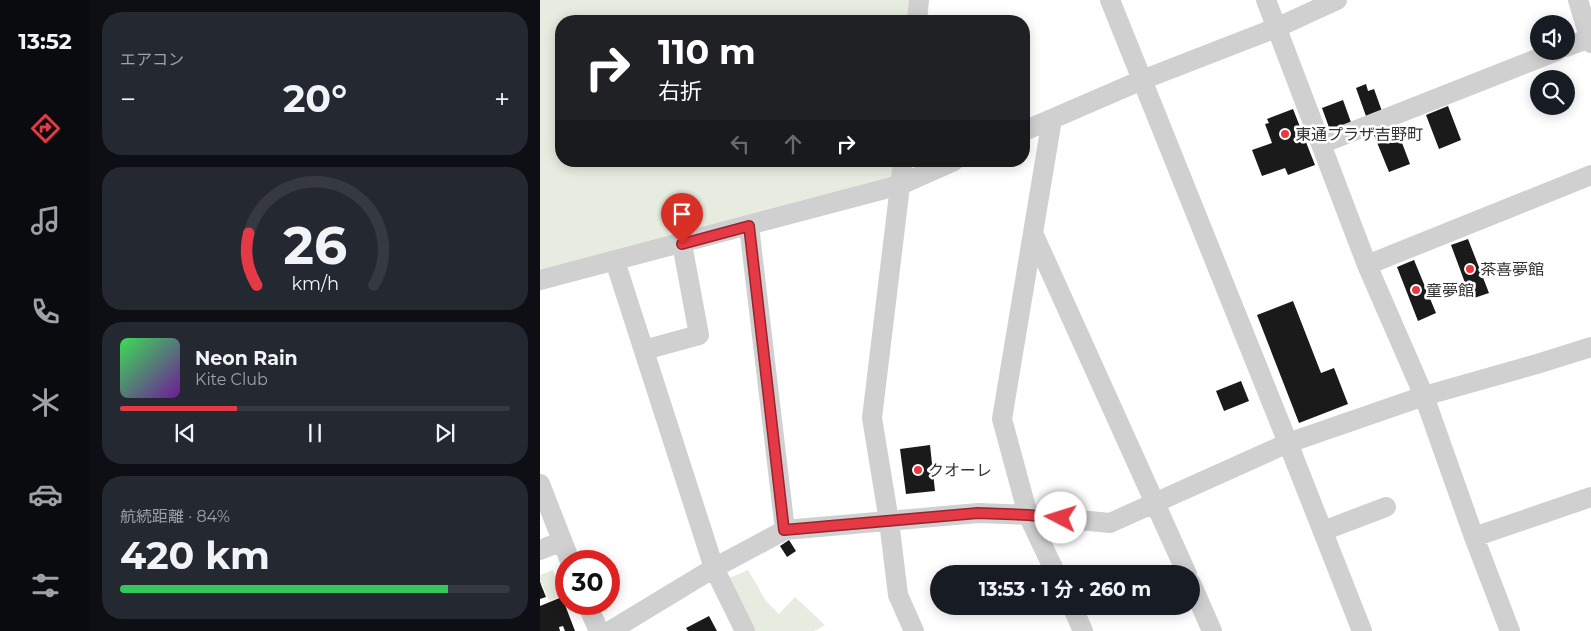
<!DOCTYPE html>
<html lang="ja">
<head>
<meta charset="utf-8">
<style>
  body { margin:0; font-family:Montserrat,"Noto Sans JP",sans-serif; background:#242831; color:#f1f3f6; height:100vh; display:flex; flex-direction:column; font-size:19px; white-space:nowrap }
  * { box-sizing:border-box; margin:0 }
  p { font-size:16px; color:#9ea1a6 }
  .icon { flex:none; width:28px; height:28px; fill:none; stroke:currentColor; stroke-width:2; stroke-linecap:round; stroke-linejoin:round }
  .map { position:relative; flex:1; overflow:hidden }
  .details { display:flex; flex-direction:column; gap:12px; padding:12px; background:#0d0f14; width:450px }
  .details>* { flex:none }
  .guide { position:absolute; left:15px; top:15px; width:475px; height:152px; border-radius:20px; box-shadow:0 2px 12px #0003; background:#202124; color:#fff; overflow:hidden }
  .tools { position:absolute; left:990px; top:15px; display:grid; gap:10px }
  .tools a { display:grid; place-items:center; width:45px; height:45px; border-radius:50%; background:#171b24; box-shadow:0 2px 12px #0003; font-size:25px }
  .speed { position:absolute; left:15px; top:550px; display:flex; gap:10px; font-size:25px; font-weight:700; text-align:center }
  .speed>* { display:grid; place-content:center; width:65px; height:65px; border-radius:50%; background:#171b24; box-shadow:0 2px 12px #0003; line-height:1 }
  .speed .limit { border:8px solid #d22; background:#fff; color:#111 }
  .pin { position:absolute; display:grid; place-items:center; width:42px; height:42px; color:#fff; margin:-51px -21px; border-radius:50% 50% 50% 0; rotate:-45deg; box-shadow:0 0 5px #0007 }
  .pin .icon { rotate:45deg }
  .me { position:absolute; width:55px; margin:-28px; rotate:275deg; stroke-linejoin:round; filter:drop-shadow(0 0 4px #0008) }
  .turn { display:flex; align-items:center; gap:18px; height:105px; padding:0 20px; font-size:22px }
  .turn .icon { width:65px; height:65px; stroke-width:2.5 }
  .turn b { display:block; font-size:35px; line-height:42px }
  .lanes { display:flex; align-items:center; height:48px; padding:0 20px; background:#0003; justify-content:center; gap:25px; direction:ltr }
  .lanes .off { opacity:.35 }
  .big { font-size:38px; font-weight:700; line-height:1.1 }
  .details .widget { flex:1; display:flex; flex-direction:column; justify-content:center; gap:8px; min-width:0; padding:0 18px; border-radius:20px; background:#242831 }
  .details .dial { align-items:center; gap:0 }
  .dial svg { height:130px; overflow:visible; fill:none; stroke:#363941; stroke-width:7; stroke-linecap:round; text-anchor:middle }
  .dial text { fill:#f1f3f6; stroke:none }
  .song { display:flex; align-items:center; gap:15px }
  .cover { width:60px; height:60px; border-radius:8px; background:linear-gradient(135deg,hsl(130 70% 55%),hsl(280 70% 35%)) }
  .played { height:5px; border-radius:2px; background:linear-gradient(90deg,#e63946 30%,#363941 30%) }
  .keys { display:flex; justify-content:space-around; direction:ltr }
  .heat { display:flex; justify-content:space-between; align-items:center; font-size:28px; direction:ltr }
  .charge { height:8px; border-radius:4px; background:linear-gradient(90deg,#34c759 84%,#363941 0) }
  .trip { position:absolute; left:390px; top:565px; width:270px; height:50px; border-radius:25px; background:#171b24; box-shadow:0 2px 12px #0003; font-weight:700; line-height:50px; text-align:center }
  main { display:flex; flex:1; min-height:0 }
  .dock { display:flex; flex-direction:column; width:90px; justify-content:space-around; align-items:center; background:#090b0e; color:#9ea1a6 }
  .dock .icon { width:35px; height:35px }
  .dock .on { color:#e63946 }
  .dock b { font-size:22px; color:#f1f3f6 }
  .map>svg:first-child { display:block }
</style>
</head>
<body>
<main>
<nav class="dock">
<b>13:52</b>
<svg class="icon on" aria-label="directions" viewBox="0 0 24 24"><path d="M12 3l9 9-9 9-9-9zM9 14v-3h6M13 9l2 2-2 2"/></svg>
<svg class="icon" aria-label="music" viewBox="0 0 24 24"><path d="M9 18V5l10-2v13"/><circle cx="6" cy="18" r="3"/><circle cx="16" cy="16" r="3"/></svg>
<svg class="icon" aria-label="phone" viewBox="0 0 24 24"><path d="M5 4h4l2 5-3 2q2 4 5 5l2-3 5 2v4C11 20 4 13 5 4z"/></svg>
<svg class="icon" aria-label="climate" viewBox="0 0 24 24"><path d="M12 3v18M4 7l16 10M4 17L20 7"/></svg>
<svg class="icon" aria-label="car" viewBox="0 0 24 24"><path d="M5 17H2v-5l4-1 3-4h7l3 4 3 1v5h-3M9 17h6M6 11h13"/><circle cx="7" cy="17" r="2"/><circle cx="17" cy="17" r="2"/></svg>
<svg class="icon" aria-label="filters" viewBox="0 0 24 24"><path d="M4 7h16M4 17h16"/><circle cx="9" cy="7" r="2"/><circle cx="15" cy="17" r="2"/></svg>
</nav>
<section class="details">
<div class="widget"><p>エアコン</p>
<div class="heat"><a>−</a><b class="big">20°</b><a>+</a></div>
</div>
<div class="widget dial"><svg viewBox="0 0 100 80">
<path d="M14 69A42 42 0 1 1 86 69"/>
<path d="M14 69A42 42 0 0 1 9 37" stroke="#e63946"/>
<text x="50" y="56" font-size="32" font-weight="700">26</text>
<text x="50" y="72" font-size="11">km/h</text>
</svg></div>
<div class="widget">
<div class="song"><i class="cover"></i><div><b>Neon Rain</b><p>Kite Club</p></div></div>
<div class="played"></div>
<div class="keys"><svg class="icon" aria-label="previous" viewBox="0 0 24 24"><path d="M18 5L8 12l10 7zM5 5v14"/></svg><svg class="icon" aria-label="pause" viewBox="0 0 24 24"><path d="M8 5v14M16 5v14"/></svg><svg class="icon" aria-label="next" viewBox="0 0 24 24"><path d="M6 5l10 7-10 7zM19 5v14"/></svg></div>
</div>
<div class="widget"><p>航続距離 · 84%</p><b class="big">420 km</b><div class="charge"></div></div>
</section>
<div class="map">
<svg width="1051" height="631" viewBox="0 0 1051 631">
  <rect width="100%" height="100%" fill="#fff"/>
  <!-- green -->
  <path fill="#e6ecdf" d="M0 0H371L369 21H21V161H353L351 179 0 272Z
    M13 570 23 596 9 601 2 584H0V575Z
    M208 570 226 601 239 614 255 597 285 625 274 631H214L187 579Z"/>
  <!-- building -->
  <path fill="#1a1a1a" d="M826 84 828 91 834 89 843 114 827 119 816 88Z
    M803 100 812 125 791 133 782 108Z
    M908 106 921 140 899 149 886 115Z
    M753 109 775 165 748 175 745 168 722 176 712 150 732 143 725 124 729 123 727 119Z
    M856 127 870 164 849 172 834 135Z
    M928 239 949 293 931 299 911 245Z
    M874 260 896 313 878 321 857 267Z
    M753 301 781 373 794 368 808 404 759 423 717 315Z
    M701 381 709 401 684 411 676 391Z
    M390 445 395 491 366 494 360 449Z
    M249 540 256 551 247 557 240 546Z
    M0 582 6 597 0 599Z
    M22 597 35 631H25L23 626 19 627 20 631H0V606Z
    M169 616 177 631H148L146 628Z"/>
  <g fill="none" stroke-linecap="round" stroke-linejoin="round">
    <!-- minor -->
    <path stroke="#d0d0d0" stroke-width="20" d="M570 0 748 443 822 631
      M726 0 827 265 884 396 934 537 970 631
      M1038 0 1051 43
      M377 21 379 0
      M1026 47 1050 38
      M512 119 462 419 488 515 516 574
      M484 131 602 80 736 28 797 0
      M781 144 1017 51
      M363 161 332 418 349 521 358 595 374 631
      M209 226 245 530
      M493 233 647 574
      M75 261 174 568 205 631
      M827 265 1051 175
      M0 280 360 185 414 161
      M104 350 159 335 142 244
      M0 484 30 561
      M783 531 846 507
      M934 537 1051 497
      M0 550 22 541
      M651 583 672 631
      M47 604 59 631
      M532 606 543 631
      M70 631 174 568 245 530 438 513 488 515 570 523 748 443 884 396 997 364 1051 347"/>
  </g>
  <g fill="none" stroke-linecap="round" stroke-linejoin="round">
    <defs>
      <path id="route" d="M142 244 209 226 244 530 438 513 488 515 521 518"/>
    </defs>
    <!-- route casing -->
    <use href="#route" stroke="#96252e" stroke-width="12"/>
    <!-- route -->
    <use href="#route" stroke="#e63946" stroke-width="9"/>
  </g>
  <!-- markers -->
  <g fill="#e63946" stroke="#fff" stroke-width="2">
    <circle cx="745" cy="134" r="5"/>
    <circle cx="930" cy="269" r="5"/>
    <circle cx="876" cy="290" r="5"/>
    <circle cx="378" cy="470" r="5"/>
  </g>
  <g text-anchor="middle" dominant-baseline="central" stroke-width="5" stroke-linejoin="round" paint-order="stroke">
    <!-- poi labels -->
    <g font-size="16" fill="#333" stroke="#fff" text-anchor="start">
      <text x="755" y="134">東通プラザ吉野町</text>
      <text x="940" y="269">茶喜夢館</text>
      <text x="886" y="290">童夢館</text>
      <text x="388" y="470">クオーレ</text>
    </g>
  </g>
</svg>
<div class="tools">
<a><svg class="icon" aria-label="sound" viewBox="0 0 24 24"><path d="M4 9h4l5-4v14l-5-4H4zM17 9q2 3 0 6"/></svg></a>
<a><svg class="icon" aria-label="search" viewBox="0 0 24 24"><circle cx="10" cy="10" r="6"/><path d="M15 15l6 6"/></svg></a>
</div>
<div class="speed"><div class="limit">30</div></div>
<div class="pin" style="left:142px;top:244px;background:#d93025"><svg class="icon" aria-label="arrive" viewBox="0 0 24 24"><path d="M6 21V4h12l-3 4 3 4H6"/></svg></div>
<svg class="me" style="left:521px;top:518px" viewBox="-20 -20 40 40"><circle r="19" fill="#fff"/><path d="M0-13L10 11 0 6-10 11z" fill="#e63946"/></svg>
<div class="trip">13:53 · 1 分 · 260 m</div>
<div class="guide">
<div class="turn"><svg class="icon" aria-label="right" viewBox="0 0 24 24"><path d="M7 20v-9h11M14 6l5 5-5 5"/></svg><div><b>110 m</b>右折</div></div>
<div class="lanes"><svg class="icon off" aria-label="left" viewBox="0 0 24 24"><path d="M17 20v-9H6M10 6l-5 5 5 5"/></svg><svg class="icon off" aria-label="ahead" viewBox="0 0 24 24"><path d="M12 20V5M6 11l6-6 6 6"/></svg><svg class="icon" aria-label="right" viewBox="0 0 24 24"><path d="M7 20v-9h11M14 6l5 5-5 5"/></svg></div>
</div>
</div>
</main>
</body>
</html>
